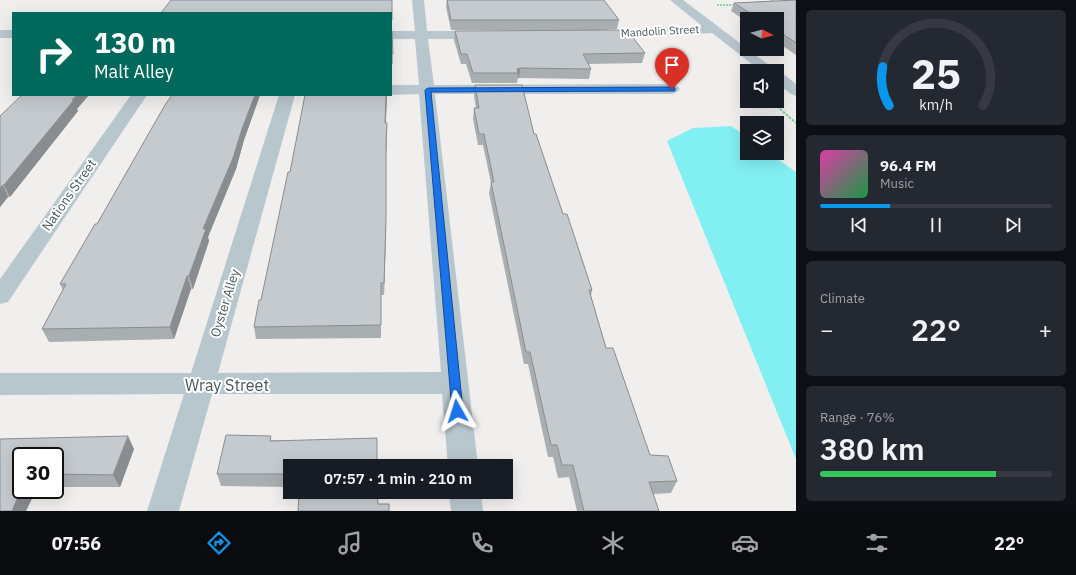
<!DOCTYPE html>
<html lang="en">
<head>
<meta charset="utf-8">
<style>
  body { margin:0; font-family:"IBM Plex Sans",sans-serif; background:#242831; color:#f1f3f6; height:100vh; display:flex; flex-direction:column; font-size:15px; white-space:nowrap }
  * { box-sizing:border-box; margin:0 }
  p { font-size:13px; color:#9ea1a6 }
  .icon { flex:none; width:22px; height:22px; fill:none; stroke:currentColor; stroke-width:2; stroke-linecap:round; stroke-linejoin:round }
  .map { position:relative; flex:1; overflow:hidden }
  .sheet { display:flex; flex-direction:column; gap:10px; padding:10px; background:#0d0f14; width:280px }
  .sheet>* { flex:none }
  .top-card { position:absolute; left:12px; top:12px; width:380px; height:84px; border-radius:0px; box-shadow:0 4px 16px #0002; background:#00695c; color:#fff; overflow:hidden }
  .needle { width:26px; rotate:96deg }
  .controls { position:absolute; left:740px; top:12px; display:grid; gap:8px }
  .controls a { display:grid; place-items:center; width:44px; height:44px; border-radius:0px; background:#171b24; box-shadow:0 4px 16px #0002; font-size:20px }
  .speed { position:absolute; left:12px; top:447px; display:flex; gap:8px; font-size:20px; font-weight:700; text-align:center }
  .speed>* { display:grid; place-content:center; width:52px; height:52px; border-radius:50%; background:#171b24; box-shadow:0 4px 16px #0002; line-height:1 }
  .speed .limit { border:2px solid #111; border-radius:6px; background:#fff; color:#111 }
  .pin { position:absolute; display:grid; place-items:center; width:34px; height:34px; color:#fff; margin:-41px -17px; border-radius:50% 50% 50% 0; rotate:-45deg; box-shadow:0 0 4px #0007 }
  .pin .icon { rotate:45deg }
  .me { position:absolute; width:44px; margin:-22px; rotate:354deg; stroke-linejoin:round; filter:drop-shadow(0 0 3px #0008) }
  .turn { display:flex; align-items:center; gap:14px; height:84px; padding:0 16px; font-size:18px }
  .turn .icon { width:52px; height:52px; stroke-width:2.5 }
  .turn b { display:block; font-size:28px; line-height:34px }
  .big { font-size:30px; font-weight:600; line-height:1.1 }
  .sheet .tile { flex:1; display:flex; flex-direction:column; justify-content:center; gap:6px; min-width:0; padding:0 14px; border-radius:6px; background:#242831 }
  .sheet .dial { align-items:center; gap:0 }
  .dial svg { height:104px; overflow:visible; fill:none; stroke:#363941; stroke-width:7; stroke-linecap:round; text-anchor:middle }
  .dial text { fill:#f1f3f6; stroke:none }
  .song { display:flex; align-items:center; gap:12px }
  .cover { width:48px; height:48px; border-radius:6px; background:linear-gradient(135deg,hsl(320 70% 55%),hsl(140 70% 35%)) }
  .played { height:4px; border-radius:2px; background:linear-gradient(90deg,#0b96ee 30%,#363941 30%) }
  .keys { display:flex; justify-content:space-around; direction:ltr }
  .heat { display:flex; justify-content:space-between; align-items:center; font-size:22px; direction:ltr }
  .charge { height:6px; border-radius:3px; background:linear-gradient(90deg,#34c759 76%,#363941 0) }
  .trip { position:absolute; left:283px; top:459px; width:230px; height:40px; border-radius:0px; background:#171b24; box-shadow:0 4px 16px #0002; font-weight:600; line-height:40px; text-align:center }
  .tab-bar { display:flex; height:64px; justify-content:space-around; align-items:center; background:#090b0e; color:#9ea1a6 }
  .tab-bar .icon { width:28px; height:28px }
  .tab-bar .current { color:#0b96ee }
  .tab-bar b { font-size:18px; color:#f1f3f6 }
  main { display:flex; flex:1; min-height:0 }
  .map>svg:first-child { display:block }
</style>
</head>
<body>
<main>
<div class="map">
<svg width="796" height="511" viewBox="0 0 796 511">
  <rect width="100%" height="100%" fill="#f1eeee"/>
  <!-- water -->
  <path fill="#82eff3" d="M731 126 747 137V153H769L796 172V459L667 141 693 128Z"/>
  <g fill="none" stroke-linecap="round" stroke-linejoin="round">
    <!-- path-far1 -->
    <path stroke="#6ed38f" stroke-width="1.5" stroke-dasharray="2 1" stroke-linecap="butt" d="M769 2 774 0
      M717 5H736"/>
    <!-- path -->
    <path stroke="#6ed38f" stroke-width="2" stroke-dasharray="2.5 1.5" stroke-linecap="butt" d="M771 101 796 123"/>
    <!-- minor -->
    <path fill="#b8c6cd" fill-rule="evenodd" d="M412 0H424L427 31H485L490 32 491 35 490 38 485 39H428L434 85 672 84 677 86 680 89 677 92 672 94H435L478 466H448L442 394H212L179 511H147L184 394 0 395V373H191L279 95H295L218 373 441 372 419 94 391 95V85H419L415 39H391V31H415Z
      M670 0H683L777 71H761L712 33 599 39 594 38 593 35 594 32 599 31 702 26Z
      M0 30H13V38H0Z
      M777 72 782 73 796 84V96L791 94 777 83Z
      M131 95H147L8 302 0 304V279Z
      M449 492H481L483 511H451Z"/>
  </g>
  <!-- wall -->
  <path fill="#a9aeb1" d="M447 0H604L619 20 617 29 603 30H451L446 7Z
    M796 0V55L777 42V19H747V22L731 11 734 3Z
    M391 31H392L393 64H391Z
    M455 31 645 53 642 63 588 64 591 69 589 79 518 78 517 83H472L466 64H461L454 40Z
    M475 85 534 134 563 214 592 290 591 296 606 348 650 455 677 481 671 493 653 494 659 511H577L569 477 558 478 553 457H548L528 364H524L489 193 491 183 483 145H478L473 119 474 108H476L474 96Z
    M172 95H260L244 140 236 169 208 237 209 241 193 289H191L174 339 49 342 42 329 63 290 60 284 97 224Z
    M305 95H387L386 123 387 134 386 156V230L384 295H381V338L256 339 254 327 261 300 290 172Z
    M77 109 78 111 10 197H8L0 207V116Z
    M0 439 134 449 120 487H55V456H21V490H36L26 511Z
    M272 440 378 450 290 466V487L221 486 217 474Z"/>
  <!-- shaded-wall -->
  <path fill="#8a8d90" d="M392 20V30H391V21Z
    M520 68 519 78H518V73L517 69Z
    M77 95H89L77 109 78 111 10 197 4 185Z
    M255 95H260L244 140 236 169 208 237 209 241 193 289 189 276 203 229Z
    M386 95H387L385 134V123Z
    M387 123V134L386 156V230L384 295 386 145Z
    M3 185 8 197 0 207V188Z
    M187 276 191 289 174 339 170 327Z
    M128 436 134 449 120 487 113 475Z
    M21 490H36L26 511H12Z"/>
  <!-- building -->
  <path fill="#c5cace" stroke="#8a8d90" d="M171 0H392V20L391 21V13H161Z
    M447 0H604L619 20H451Z
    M796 0V43L777 30V19H759L734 3Z
    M627 30 645 53 583 54 591 69 520 68 517 69 518 73H473L467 54H461L455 31Z
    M391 31H392L393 54H391Z
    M475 85H522L534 134H536L563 214H567L592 290H589L606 348H613L650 455 668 456 677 481 649 482 659 511H584L573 465H562L557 445H551L530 352H526L491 182H494L484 134H479L474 108H479Z
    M22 95H77L72 100H74L4 185H3L0 188V116Z
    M172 95H255L242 129 233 158 203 229H206L189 276H187L170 327 42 329 66 284H60L95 224H97L165 105Z
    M305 95H386L385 123H387L386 145V219L384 283H381V325L254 327 259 300H261L288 172H290Z
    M226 435 271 436 270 441 377 438V466H290V474H217Z
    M128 436 113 475 55 474V456H21V490L12 511H0V439Z
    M299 492H377L378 504H389V511H298Z"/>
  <!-- route -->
  <path fill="#1a73e8" stroke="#114b97" d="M672 87 675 88V91L431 92 463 411 462 414 457 416 453 414 452 411 425 90 428 88Z"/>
  <g text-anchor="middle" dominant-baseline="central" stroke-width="4" stroke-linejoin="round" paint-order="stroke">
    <!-- far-street labels -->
    <g font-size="11" fill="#45565d" stroke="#fff">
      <text transform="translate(660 31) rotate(-3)">Mandolin Street</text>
    </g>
    <!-- street labels -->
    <g font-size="13" fill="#45565d" stroke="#fff">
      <text transform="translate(69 195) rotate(-55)">Nations Street</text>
      <text transform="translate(225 303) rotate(-73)">Oyster Alley</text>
    </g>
    <!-- near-street labels -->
    <g font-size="16" fill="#45565d" stroke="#fff">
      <text x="227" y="385">Wray Street</text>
    </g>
  </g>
</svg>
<div class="controls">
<a><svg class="needle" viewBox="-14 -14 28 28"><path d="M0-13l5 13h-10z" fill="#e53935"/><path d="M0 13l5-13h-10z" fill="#9ea1a6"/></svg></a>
<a><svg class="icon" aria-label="sound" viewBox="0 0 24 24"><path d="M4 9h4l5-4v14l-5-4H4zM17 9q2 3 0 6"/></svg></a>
<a><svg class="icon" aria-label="layers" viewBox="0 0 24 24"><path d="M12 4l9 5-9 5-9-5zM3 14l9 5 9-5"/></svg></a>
</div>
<div class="speed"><div class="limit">30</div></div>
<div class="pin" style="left:672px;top:89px;background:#d93025"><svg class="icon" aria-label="arrive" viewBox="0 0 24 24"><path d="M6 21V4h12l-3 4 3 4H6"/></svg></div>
<svg class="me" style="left:457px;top:411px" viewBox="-20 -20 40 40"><path d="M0-17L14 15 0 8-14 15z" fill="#1a73e8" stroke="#fff" stroke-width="4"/></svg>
<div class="trip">07:57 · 1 min · 210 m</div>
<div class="top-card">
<div class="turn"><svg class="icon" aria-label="right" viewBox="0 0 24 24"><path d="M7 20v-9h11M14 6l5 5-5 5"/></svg><div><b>130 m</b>Malt Alley</div></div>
</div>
</div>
<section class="sheet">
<div class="tile dial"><svg viewBox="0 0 100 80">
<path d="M14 69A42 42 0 1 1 86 69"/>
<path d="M14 69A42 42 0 0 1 9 39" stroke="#0b96ee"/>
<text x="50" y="56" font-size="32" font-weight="700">25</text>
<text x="50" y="72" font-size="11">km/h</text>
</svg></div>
<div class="tile">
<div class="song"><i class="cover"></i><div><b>96.4 FM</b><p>Music</p></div></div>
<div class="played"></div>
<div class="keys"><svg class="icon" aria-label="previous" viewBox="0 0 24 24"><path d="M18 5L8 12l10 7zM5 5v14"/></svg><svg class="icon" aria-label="pause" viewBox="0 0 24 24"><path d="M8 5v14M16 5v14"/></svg><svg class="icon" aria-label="next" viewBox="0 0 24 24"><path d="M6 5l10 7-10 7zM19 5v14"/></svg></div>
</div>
<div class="tile"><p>Climate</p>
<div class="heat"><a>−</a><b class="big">22°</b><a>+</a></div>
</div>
<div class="tile"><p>Range · 76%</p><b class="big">380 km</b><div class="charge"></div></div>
</section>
</main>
<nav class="tab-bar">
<b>07:56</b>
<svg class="icon current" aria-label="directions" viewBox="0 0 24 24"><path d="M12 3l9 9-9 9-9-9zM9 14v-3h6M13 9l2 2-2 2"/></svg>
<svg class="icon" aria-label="music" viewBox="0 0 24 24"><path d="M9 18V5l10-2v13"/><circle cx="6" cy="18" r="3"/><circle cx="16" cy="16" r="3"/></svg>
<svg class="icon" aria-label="phone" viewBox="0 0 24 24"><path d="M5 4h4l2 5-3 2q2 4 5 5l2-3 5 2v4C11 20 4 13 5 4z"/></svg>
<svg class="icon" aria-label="climate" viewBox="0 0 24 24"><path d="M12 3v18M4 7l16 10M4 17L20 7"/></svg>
<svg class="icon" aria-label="car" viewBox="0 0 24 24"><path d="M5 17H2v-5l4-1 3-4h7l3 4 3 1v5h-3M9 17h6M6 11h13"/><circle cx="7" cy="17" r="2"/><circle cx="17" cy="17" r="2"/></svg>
<svg class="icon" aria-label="filters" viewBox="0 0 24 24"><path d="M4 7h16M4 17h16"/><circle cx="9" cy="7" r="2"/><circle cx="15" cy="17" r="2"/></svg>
<b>22°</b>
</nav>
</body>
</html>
